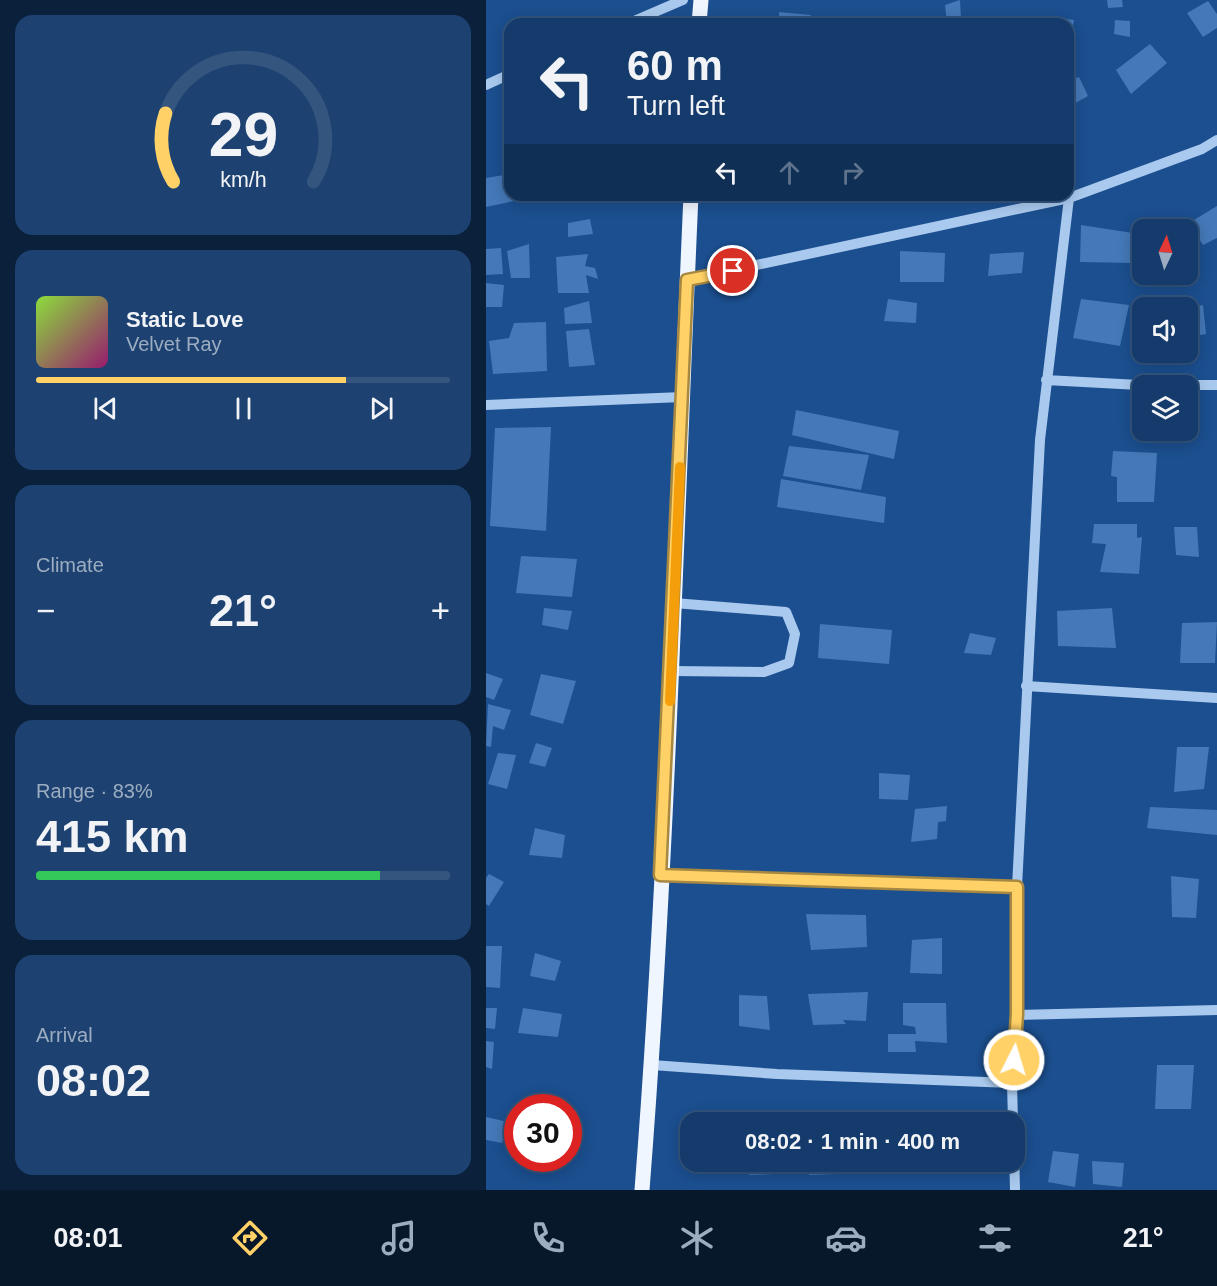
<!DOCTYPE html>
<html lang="en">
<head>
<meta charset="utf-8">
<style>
  body { margin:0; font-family:Helvetica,sans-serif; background:#1d4271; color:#f1f3f6; height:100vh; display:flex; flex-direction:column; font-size:22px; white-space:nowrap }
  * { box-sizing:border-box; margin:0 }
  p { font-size:20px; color:#9dadc1 }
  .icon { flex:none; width:33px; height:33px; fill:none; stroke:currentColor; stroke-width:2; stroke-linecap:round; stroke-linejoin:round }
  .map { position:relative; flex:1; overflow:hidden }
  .details { display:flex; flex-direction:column; gap:15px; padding:15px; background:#0b203b; width:486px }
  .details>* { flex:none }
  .hud { position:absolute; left:18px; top:18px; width:570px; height:183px; border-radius:18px; box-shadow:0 3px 15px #0003,0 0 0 2px #33557e; background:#143b6b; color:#f1f3f6; overflow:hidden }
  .needle { width:39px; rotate:4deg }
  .controls { position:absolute; left:646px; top:219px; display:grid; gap:12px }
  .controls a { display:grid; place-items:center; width:66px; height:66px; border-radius:12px; background:#143b6b; box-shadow:0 3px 15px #0003,0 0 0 2px #33557e; font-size:30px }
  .speed { position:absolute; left:18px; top:1094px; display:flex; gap:12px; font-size:30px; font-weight:700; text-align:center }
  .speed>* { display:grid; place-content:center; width:78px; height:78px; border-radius:50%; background:#143b6b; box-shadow:0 3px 15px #0003,0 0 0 2px #33557e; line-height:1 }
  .speed .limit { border:9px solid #d22; background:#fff; color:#111 }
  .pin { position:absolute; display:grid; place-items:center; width:51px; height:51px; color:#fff; margin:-26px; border:3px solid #fff; border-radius:50%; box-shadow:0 2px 6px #0007 }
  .me { position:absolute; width:66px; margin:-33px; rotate:5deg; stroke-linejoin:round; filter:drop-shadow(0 0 4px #0008) }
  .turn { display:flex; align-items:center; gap:21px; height:126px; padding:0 24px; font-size:27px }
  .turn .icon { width:78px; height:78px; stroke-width:2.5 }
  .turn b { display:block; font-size:42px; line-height:51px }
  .lanes { display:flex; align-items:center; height:57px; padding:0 24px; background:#0003; justify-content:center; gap:30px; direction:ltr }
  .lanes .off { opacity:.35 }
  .big { font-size:45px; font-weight:600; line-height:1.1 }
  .details .card { flex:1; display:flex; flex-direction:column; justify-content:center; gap:9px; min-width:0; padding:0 21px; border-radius:18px; background:#1d4271 }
  .details .dial { align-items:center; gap:0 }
  .dial svg { height:156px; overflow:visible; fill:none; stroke:#33557e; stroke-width:7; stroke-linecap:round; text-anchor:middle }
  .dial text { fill:#f1f3f6; stroke:none }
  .song { display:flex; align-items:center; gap:18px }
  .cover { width:72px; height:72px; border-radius:9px; background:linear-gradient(135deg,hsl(90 70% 55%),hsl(320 70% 35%)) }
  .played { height:6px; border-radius:3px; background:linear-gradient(90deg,#ffd166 75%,#33557e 75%) }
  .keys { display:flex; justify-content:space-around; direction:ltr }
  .heat { display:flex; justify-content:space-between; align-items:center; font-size:33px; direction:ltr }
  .charge { height:9px; border-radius:4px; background:linear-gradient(90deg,#34c759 83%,#33557e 0) }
  .trip { position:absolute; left:194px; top:1112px; width:345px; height:60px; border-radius:18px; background:#143b6b; box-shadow:0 3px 15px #0003,0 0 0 2px #33557e; font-weight:600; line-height:60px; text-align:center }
  .tabs { display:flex; height:96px; justify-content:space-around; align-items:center; background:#08182b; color:#9dadc1 }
  .tabs .icon { width:42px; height:42px }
  .tabs .current { color:#ffd166 }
  .tabs b { font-size:27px; color:#f1f3f6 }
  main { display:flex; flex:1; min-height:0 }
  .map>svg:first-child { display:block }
</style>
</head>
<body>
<main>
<section class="details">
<div class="card dial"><svg viewBox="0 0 100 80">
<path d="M14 69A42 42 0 1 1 86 69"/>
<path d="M14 69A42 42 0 0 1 10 34" stroke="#ffd166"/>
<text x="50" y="56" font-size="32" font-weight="700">29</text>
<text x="50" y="72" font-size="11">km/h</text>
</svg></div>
<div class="card">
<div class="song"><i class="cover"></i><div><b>Static Love</b><p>Velvet Ray</p></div></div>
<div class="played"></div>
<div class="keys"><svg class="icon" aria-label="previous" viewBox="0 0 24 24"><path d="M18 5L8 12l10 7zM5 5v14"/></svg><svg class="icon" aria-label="pause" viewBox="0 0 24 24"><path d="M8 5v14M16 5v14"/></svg><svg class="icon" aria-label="next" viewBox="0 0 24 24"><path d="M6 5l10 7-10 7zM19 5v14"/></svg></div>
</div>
<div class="card"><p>Climate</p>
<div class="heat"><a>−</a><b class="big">21°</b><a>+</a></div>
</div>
<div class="card"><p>Range · 83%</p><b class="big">415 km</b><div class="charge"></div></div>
<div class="card"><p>Arrival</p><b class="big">08:02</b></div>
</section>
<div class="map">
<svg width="731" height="1190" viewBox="0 0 731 1190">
  <rect width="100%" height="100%" fill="#1b4f8f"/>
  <!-- building -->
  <path fill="#4478b7" d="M474 0 475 19 461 23 459 5Z
    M621 0H636L637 7 622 8Z
    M722 1 731 14V28L717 37 701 13Z
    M293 12 325 15 324 24H293Z
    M568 17 588 20 585 37H582V24H568Z
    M629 20 644 21V37L628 34Z
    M664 44 681 63 645 94 630 70Z
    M593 77 602 96 582 107V81Z
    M24 174V195H37L38 199 0 207V178Z
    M731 206V238L717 245 703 223Z
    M104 219 107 234 82 237V223Z
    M595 225 647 233 648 263 594 262Z
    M43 244 44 278H25L21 251Z
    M15 248 17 274 0 275V249Z
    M414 251 459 253 458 282H414Z
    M538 252 536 273 502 276 504 254Z
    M102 254 99 266 109 268 112 279 100 275 103 293H72L70 257Z
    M0 283 18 285 16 307H0Z
    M402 299 431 303 430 323 398 321Z
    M595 299 643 305 634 346 587 338Z
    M103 301 106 323 79 324 78 308Z
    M717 305 720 334 702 337V308Z
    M60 322 61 371 7 374 3 341 23 338 28 323Z
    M103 329 109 365 83 367 80 331Z
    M310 410 413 431 408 459 306 435Z
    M65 427 60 531 4 526 9 428Z
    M303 446 383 455 375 490 297 476Z
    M627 451 671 453 668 502H631V477L625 476Z
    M295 479 400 497 398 523 291 507Z
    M608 524H651V538L656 537 653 574 614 572 620 544 606 543Z
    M688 527H711L713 557 690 555Z
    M35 556 91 559 86 597 30 593Z
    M58 608 86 611 82 630 56 625Z
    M626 608 630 648 572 646 571 611Z
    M731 622 729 663H694L696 623Z
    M334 624 406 630 403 664 332 658Z
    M484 633 510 638 505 655 478 653Z
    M0 673 17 679 8 700 0 697Z
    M55 674 90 681 77 724 44 715Z
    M2 704 25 710 18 730 7 726 5 747 0 746Z
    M50 743 66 748 59 767 43 763Z
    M691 747H723L718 789 688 792Z
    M12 753 30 755 21 789 2 784Z
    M393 773 424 775 422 800 393 799Z
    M461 806 460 821 452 822 451 839 425 842 429 809Z
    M664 807 731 810V835L661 828Z
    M49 828 79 835 76 858 43 855Z
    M3 874 18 882 3 906 0 904V878Z
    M685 876 713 879 710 918 686 917Z
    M320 914 380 915 381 947 325 950Z
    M456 938V974L424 973 426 940Z
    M0 946H16L14 988 0 987Z
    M49 953 75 961 69 981 44 976Z
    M382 992 380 1021 357 1020 360 1024 327 1025 322 994Z
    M253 995 281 996 284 1030 253 1026Z
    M417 1003H460L461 1043 429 1041 430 1052H402V1034H430L429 1027 417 1025Z
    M0 1008H11L9 1029 0 1028Z
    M37 1008 76 1014 72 1037 32 1033Z
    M0 1041 8 1042 6 1069 0 1067Z
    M671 1065H708L705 1109H669Z
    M0 1117 22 1122 16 1143 0 1140Z
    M567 1151 593 1154 589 1187 562 1182Z
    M263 1161H315V1173L263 1175Z
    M322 1161H353L352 1174 323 1175Z
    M435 1161H463V1166H435Z
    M606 1161 638 1163 636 1187 607 1184Z"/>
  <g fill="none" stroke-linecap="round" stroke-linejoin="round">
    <!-- minor -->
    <path stroke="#a9c9ee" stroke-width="10" d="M141 24 197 0
      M0 85 24 74
      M201 280 583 198 716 149 731 140
      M560 380 653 385H731
      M0 405 197 397
      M186 671 278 672 303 663 309 634 300 612 188 603
      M540 686 731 698
      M174 875 531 887
      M531 1015 731 1010
      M166 1065 291 1074 526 1083
      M527 1122 526 1083 531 1015V887L554 440 583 198
      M528 1149 529 1190"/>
    <!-- major -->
    <path stroke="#f0f6ff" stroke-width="15" d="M213 24 215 0
      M156 1190C182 859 190 527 205 195"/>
  </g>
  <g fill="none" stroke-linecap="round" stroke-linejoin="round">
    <defs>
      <path id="route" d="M247 271 201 280 174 875 531 887V1014L528 1060"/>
    </defs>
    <!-- route casing -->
    <use href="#route" stroke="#a68842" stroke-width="15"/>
    <!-- route -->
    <use href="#route" stroke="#ffd166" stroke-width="10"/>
    <!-- slow -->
    <path stroke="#f59e0b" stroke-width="10" d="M184 701 194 467"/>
  </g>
</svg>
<div class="controls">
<a><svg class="needle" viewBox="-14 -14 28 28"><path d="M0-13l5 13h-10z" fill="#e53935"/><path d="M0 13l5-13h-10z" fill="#9dadc1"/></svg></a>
<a><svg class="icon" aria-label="sound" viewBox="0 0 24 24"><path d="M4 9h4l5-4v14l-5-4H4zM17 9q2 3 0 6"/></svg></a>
<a><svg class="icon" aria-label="layers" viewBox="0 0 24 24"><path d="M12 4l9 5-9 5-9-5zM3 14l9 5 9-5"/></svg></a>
</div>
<div class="speed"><div class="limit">30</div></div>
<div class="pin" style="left:247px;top:271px;background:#d93025"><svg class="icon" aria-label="arrive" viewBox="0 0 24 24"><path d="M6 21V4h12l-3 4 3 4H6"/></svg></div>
<svg class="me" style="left:528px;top:1060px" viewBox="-20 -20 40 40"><circle r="17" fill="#ffd166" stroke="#fff" stroke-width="3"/><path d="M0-11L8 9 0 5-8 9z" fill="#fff"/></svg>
<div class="trip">08:02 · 1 min · 400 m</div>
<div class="hud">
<div class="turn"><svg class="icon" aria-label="left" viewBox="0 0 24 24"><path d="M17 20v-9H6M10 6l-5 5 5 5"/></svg><div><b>60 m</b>Turn left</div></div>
<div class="lanes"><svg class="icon" aria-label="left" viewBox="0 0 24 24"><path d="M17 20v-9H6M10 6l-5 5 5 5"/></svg><svg class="icon off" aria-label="ahead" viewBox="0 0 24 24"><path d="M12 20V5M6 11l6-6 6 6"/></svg><svg class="icon off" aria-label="right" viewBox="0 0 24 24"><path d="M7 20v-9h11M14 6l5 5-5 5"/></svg></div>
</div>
</div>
</main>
<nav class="tabs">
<b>08:01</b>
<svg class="icon current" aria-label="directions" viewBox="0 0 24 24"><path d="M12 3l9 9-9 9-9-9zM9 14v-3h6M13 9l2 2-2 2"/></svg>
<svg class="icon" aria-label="music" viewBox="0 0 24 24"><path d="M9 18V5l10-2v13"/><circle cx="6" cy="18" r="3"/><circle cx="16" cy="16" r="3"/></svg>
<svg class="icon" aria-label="phone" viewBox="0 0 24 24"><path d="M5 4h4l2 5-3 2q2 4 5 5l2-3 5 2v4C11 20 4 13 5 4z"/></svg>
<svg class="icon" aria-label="climate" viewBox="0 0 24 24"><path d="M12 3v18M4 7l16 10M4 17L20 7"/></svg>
<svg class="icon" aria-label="car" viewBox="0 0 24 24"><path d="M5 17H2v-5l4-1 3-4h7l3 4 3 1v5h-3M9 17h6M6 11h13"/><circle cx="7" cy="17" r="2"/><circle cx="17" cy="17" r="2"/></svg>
<svg class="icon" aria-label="filters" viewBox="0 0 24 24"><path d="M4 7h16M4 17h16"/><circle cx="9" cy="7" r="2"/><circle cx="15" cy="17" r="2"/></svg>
<b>21°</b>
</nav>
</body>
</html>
